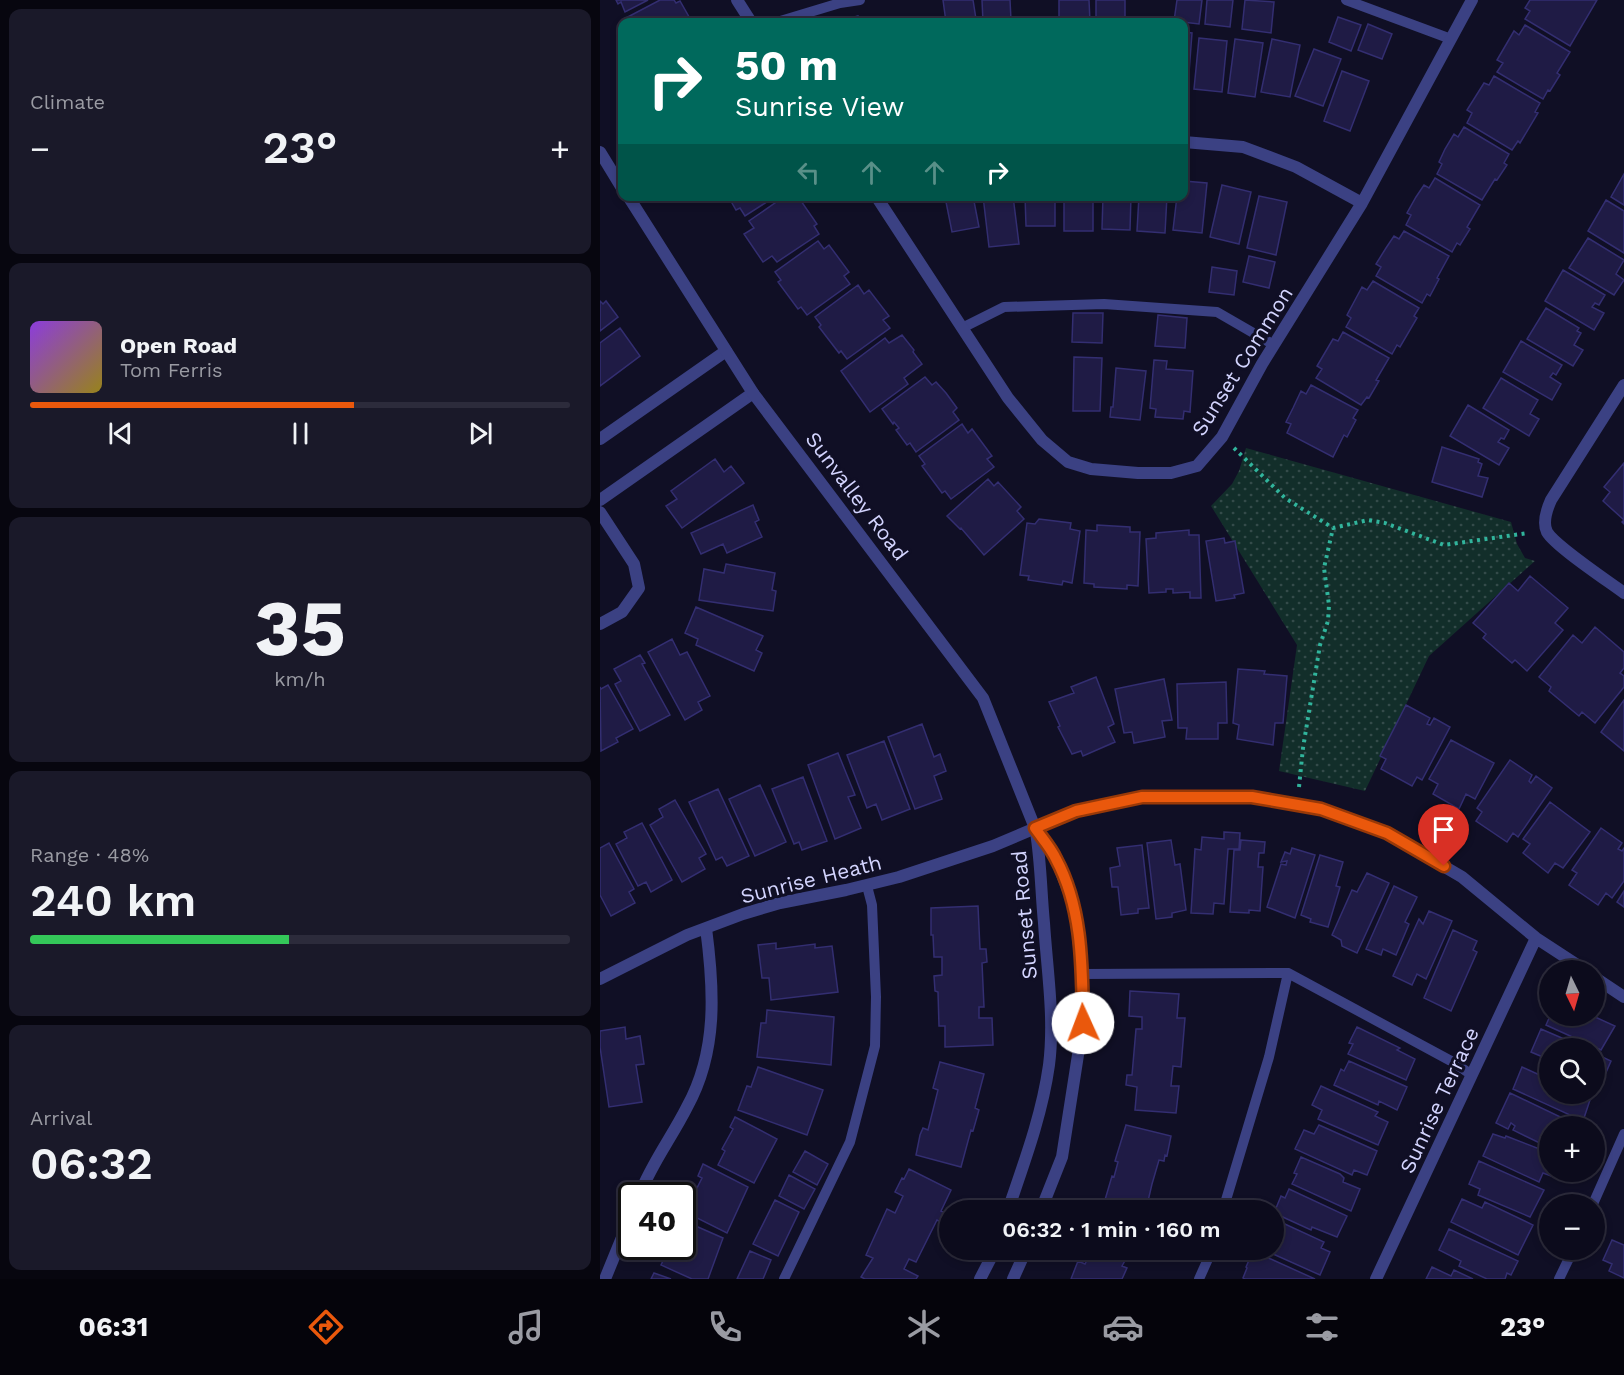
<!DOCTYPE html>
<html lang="en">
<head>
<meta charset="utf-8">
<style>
  body { margin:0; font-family:"Work Sans",sans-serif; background:#1a1929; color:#f1f3f6; height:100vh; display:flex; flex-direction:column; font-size:22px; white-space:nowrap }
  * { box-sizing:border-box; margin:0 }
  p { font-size:20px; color:#9a9ba3 }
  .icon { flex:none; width:33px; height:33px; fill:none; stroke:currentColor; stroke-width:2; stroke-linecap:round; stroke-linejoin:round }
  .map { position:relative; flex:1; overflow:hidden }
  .details { display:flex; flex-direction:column; gap:9px; padding:9px; background:#07060f; width:600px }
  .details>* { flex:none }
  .hud { position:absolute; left:18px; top:18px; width:570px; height:183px; border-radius:12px; box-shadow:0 3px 9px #0003,0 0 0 2px #2c2b3b; background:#00695c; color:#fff; overflow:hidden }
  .needle { width:39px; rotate:175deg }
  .controls { position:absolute; left:939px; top:960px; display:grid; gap:12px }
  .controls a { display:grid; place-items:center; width:66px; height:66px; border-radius:50%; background:#0c0b1c; box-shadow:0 3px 9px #0003,0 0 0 2px #2c2b3b; font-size:30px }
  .speed { position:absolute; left:18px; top:1182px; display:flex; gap:12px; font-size:30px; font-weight:700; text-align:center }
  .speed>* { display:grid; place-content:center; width:78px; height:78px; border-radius:50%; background:#0c0b1c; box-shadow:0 3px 9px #0003,0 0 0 2px #2c2b3b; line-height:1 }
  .speed .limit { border:3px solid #111; border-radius:9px; background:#fff; color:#111 }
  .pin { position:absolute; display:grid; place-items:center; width:51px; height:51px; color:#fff; margin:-62px -26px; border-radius:50% 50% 50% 0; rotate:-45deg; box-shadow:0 0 6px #0007 }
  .pin .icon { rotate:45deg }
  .me { position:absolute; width:66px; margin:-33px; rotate:358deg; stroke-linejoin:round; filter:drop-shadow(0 0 4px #0008) }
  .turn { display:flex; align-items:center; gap:21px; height:126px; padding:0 18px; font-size:27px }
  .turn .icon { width:78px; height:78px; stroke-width:2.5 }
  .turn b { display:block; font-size:42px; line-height:51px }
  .lanes { display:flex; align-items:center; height:57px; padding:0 18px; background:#0003; justify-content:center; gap:30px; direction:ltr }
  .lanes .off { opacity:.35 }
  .big { font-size:45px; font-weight:600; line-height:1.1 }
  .details .widget { flex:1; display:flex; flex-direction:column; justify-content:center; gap:9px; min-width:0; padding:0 21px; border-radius:12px; background:#1a1929 }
  .details .dial { align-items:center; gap:0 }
  .dial b { font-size:78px; line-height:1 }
  .song { display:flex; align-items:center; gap:18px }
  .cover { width:72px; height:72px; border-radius:9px; background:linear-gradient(135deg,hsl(270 70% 55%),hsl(50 70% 35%)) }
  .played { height:6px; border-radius:3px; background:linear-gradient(90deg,#ea580c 60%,#2c2b3b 60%) }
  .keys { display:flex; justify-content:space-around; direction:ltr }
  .heat { display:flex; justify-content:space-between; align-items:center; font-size:33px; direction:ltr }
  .charge { height:9px; border-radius:4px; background:linear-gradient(90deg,#34c759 48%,#2c2b3b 0) }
  .trip { position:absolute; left:339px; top:1200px; width:345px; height:60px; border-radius:30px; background:#0c0b1c; box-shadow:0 3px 9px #0003,0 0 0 2px #2c2b3b; font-weight:600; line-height:60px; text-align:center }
  .dock { display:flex; height:96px; justify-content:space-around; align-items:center; background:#05040b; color:#9a9ba3 }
  .dock .icon { width:42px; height:42px }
  .dock .on { color:#ea580c }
  .dock b { font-size:27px; color:#f1f3f6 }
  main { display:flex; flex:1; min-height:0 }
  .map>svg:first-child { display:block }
</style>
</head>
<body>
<main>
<section class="details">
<div class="widget"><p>Climate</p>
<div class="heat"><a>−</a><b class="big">23°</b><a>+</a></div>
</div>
<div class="widget">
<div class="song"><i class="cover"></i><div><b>Open Road</b><p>Tom Ferris</p></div></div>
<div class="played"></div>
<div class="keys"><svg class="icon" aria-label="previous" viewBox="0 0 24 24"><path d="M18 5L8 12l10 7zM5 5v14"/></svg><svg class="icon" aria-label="pause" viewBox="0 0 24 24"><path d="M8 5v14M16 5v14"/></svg><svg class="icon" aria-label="next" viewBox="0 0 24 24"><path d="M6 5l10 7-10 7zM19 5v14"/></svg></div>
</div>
<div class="widget dial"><b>35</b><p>km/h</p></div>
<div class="widget"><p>Range · 48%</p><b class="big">240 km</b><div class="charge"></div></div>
<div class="widget"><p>Arrival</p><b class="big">06:32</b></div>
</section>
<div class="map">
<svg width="1024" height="1279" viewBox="0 0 1024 1279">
  <defs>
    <pattern id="grass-dots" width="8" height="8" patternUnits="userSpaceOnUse" patternTransform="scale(1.5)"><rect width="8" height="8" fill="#122e2a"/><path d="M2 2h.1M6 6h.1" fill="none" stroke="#344b4a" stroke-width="1.8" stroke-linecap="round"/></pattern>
  </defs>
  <rect width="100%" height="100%" fill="#100f25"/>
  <!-- grass -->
  <path fill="url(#grass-dots)" d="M646 448 911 522 917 544 925 558 935 561 829 656 765 791 679 771 697 645 611 506 632 484 639 471Z"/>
  <!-- building -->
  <path fill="#1f1b45" stroke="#332e71" stroke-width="1.5" d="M16 0H48L25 12 21 2 18 4Z
    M60 0H74L76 3 80 1 92 22H24L22 20Z
    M343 0H373L376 19 346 22Z
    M382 0H410L411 20 383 22Z
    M459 0H489L490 22H459Z
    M496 0H525V20H496Z
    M577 0H602L599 24 574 21Z
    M607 0H633L630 27 605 24Z
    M645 0 674 2 671 33 642 29Z
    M930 0H997L970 46 925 19 930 11 925 8Z
    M258 16 260 22H237Z
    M738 17 761 25 751 51 729 42Z
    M768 24 792 34 782 59 758 50Z
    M925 25 970 52 957 73 960 75 950 91 948 90 943 99 897 72 903 63 897 60 914 31 919 35Z
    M584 32 592 33 588 86H584Z
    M599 38 627 41 622 92 594 89Z
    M635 39 663 43 655 97 628 93Z
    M672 39 700 45 690 97 661 92Z
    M714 49 741 59 723 106 695 96Z
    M742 71 769 81 750 131 724 121Z
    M894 76 940 103 935 112 938 113 920 143 918 141 912 150 867 123 872 113 867 110 884 83 889 85Z
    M864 127 909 154 904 163 907 165 897 180 895 179 882 200 837 174 842 164 839 162 845 149 854 134 858 137Z
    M1024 174V205L1011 197Z
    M835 178 880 205 867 227 870 229 860 245 857 243 852 252 806 225 811 215 807 213 816 197 824 185 829 188Z
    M584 181 607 183 602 233 573 230 577 196H584Z
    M622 185 651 192 639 244 610 237Z
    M128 196H176L145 216 140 208 136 210Z
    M185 196H194L196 200 199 198 217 224 214 226 219 234 177 262 172 256 163 262 144 234 154 228 149 221Z
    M373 196 379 227 352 232 345 197Z
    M383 196H413L419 244 389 247Z
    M425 196H455V226H426Z
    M464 196H493V231H464Z
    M503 196H531L530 230 502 229Z
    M539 196H567L565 233 537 231Z
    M659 196 687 202 676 255 647 248Z
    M1006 200 1024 211V253L988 231Z
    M804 231 849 256 837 278 839 279 830 296 827 294 822 303 776 276 781 267 776 264 786 248 794 236 799 239Z
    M988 238 1024 260 1016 274 1024 280 1014 295 969 268Z
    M218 241 224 249 229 245 249 272 244 276 250 284 207 315 201 307 198 309 178 282 181 280 175 272Z
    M649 256 675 262 669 288 643 282Z
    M612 267 637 271 634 295 609 292Z
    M963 270 1005 295 999 305 995 303 992 307 1004 313 994 330 945 301Z
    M773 281 819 308 814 316 817 318 800 347 797 345 792 354 746 327 751 318 747 315 762 287 767 290Z
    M258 285 264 294 269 290 289 316 283 320 290 328 247 359 241 351 239 353 219 327 221 325 215 317Z
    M0 301 3 304 6 301 18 317 0 331Z
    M946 308 979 328 977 331 981 333 974 345 983 350 973 366 927 339Z
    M473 313H503L502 343 472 342Z
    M558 315 587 318 585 348 555 346Z
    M20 328 40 356 0 386V343Z
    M743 332 789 358 776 380 779 381 769 398 767 397 761 405 716 378 722 369 717 366 733 339 738 341Z
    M302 335 314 350 313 352 322 364 304 378 308 384 270 412 241 371 285 338 289 343Z
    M921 341 962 365 956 375 953 373 950 377 961 384 952 400 903 372Z
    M474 357 502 358 500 411H473Z
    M554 360 567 361 566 369 593 371 590 412 584 411 583 419 555 417 556 409 550 408Z
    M516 368 546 371 540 420 510 417 511 407H513Z
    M325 377 332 385 336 382 346 393 357 408 353 412 359 420 316 452 310 443 307 445 296 430 299 428 294 422 293 424 282 409Z
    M901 378 938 400 930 414 939 419 929 436 883 408Z
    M711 385 758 410 753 418 756 420 747 437 744 435 733 457 687 433 691 424 686 422 693 408 701 391 706 394Z
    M868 405 909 430 904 439 901 438 898 442 909 448 899 465 850 436Z
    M362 424 368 433 372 429 392 456 387 459 394 467 351 499 345 491 342 493 322 466 325 464 319 456Z
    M842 447 879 459 878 462 882 464 878 476 888 478 882 497 832 482Z
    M115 459 124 472 131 466 144 483 82 528 66 506 77 499 71 491Z
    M1024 463V524L1022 522 1024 520 1003 501 1010 492 1004 487Z
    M388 479 394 486 398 482 421 507 417 511 424 519 384 555 361 528 360 529 347 516Z
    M153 505 159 520 155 522 162 537 127 553 123 544 101 554 91 533Z
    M439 519 471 523 470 529 480 531 472 583 463 581 462 585 428 580 429 576 420 575 427 523 435 524Z
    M497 525 530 527V532H540L538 586 527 585V589L494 587V584L484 583 486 530 497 531Z
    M589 530V535H599L601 598H590V592L573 593V589H566V592L549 593 546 539 556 538V533Z
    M624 538 625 543 635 541 644 593 634 595 635 598 616 601 606 541Z
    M126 564 175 573 172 590 176 591 173 611 99 600 104 569 124 573Z
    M930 576 968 608 955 623 963 630 927 671 915 660 912 663 883 638 886 634 873 623 909 583 918 591Z
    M96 607 163 636 156 650 162 653 154 671 96 645 98 639 85 633Z
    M995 627 1024 652V668L1020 673 1024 676V687L995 723 982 712 979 716 949 691 951 687 939 677 973 635 982 643Z
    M72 639 80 655 87 652 110 696 98 702 102 710 85 720 48 652Z
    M40 655 45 663 42 664 70 715 40 731 15 684 21 681 14 669Z
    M638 669 665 671 664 674 687 676 683 723H675L673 745 637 739 639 725 633 723Z
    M496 677 514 724 508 727 515 742 483 756 481 751 472 754 458 727 460 726 449 702 474 693 471 687Z
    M564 679 572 720 562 721 565 737 534 743 532 732 524 733 515 689Z
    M626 682 627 723H618V739H586L587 728H578L577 684Z
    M8 685 33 729 16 738 18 742 1 751 0 687 1 689Z
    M1024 700V751L1001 732Z
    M806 705 830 718 827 724 830 725 834 718 850 727 822 780 817 777 812 786 781 769 786 759 780 756Z
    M322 724 334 757 340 754 346 771 334 776 342 799 315 809 288 737Z
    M851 740 894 763 875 799 866 794 859 809 833 794 838 784 829 779Z
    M284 741 310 809 282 820 276 804 267 808 247 755Z
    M238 753 255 795 248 797 261 828 235 839 208 765Z
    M910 760 932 775 929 781 931 783 936 776 952 788 918 837 913 833 907 842 876 821 882 812 877 808Z
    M203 777 227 841 202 850 199 842 194 844 172 789Z
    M160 785 186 842 155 856 129 799Z
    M118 789 149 856 127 866 122 857 116 860 89 802Z
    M75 800 106 854 99 858 105 869 82 882 50 825 63 817 59 809Z
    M950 802 990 832 963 868 955 863 948 873 923 853 930 844 923 839Z
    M42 823 72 880 51 892 46 882 38 886 16 844 27 838 24 832Z
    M1001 828 1022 843 1018 849 1022 851 1024 848V881L1012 898 1006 893 998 905 969 885 977 873 972 870Z
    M624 832 640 833 639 849H628L624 904 614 903 613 914 591 913 595 849 601 850 602 837 624 839Z
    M571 840 575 865 580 864 586 910 572 913V917L556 919 547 843Z
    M641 840 665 842 664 853H659L658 867H663L660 911 649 910V913L630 912 634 850H640Z
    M9 843 34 889 29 892 35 903 11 916 0 895V848Z
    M542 845 549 908 538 909V913L521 915 518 887H512L510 868 520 866 517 848Z
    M692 848 715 855 695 918 667 907 681 864 686 865 687 861 681 862 685 852 690 854Z
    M720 855 743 862 736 886 740 887 728 927 710 922 711 919 701 915Z
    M767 873 789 883 757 953 742 946 741 940 732 935 752 890 757 892Z
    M794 886 817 897 805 922 809 924 796 955 783 949 781 955 766 949Z
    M1024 891V907L1017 902Z
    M378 906 380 949H386L387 962 382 963 384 1007H379V1018H392L393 1045 345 1047V1026H339L338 992 335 991 334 976 342 975V957H334L333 935H331V908Z
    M829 911 852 921 826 979 817 974 812 985 793 976 819 919 823 924Z
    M853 930 877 941 873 950 877 952 851 1011 824 998Z
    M176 943V949L215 944V948L232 946 238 992 171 1000 169 978H162L158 945Z
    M530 991 579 994 577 1018H585L581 1067 573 1066 571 1086H579L576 1113 535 1110 537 1087 526 1085 527 1075H532L536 1029H542V1017L529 1016Z
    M167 1010 234 1017 231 1065 157 1057 161 1023H166Z
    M950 1016H993L1015 1026 1001 1050 946 1025Z
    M25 1027 26 1039 40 1036 44 1064 36 1065 42 1102 9 1107 0 1047V1031Z
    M757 1027 800 1048 797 1050 815 1059 806 1080 748 1054 753 1044 749 1043Z
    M941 1029 985 1048H950V1060L931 1052Z
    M994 1053 1011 1061 1004 1077 999 1075 994 1085Z
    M749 1061 807 1087 797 1110 779 1101 778 1105 734 1085 741 1069 744 1071Z
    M340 1062 384 1074 375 1108 379 1110 373 1131 371 1130 361 1167 316 1155 320 1135 323 1128 328 1130 338 1090 333 1088Z
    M158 1067 223 1090 207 1135 138 1110 147 1086 151 1087Z
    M922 1067 944 1077 946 1073 950 1074V1094H992L983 1121 913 1089Z
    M721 1086 778 1112 775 1116 788 1122 778 1145 718 1119 722 1110 712 1105Z
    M910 1093 973 1123 971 1126H950V1148L913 1130 915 1126 911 1123 908 1129 896 1123Z
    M135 1117 177 1139 154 1183 118 1165 125 1151 122 1149 133 1129 130 1127Z
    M526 1125 571 1136 567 1156 565 1155 564 1161 559 1160 552 1184 548 1201 553 1203 550 1210H502L512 1176 514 1177 518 1162 515 1161Z
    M719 1125 777 1151 767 1175 754 1170 752 1175 695 1149 704 1130 714 1134Z
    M893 1134 905 1138 906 1136 950 1153V1172H956L954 1177 943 1173 939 1182 883 1156Z
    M205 1151 228 1164 217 1185 193 1172Z
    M701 1157 740 1174 744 1178 743 1182 760 1189 751 1211 692 1184 697 1174 694 1173Z
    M879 1161 944 1190 930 1217 878 1195 880 1189 869 1184Z
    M103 1164 148 1187 127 1233 83 1211 89 1199 93 1201 97 1193 95 1192 102 1178 98 1176Z
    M309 1169 351 1190 341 1211 346 1213 341 1222 337 1220 316 1262 309 1259 304 1269 318 1276 316 1279H265L261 1277 273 1258 266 1255 287 1209 295 1213 303 1196 295 1192 302 1178 304 1179Z
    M189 1175 215 1189 204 1209 179 1196Z
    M689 1189 747 1216 737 1237 712 1227 711 1230 674 1213 681 1196 685 1198Z
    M862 1199 882 1208 885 1202 933 1225 918 1255 851 1222Z
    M175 1200 199 1212 178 1256 153 1244Z
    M674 1219 724 1242 721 1248 730 1252 720 1275 664 1250H674Z
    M82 1220 123 1238 108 1279H92L61 1265 67 1253 71 1255 75 1246H82Z
    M849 1229 918 1261 911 1275 907 1273 905 1279H887L859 1266 861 1261 839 1250Z
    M1012 1240 1024 1245V1278L1009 1271 1012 1264 1003 1260Z
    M481 1250H531L522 1266 527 1268 522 1279H471L478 1261 485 1264 490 1254Z
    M150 1251 171 1260 163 1279H137Z
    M653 1251 715 1279H645L643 1278 647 1268 646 1267Z
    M832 1267 851 1276 854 1270 873 1279H826Z
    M54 1273 71 1279H51Z"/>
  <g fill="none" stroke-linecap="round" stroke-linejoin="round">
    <!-- path -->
    <path stroke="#31b49c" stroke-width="4" stroke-dasharray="3 4.5" stroke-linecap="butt" d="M634 448 685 498 733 528 768 520 785 523 844 545 928 533
      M699 787 703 748 720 645 728 621 729 605 724 568 733 528"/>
    <!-- service -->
    <path stroke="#3b4183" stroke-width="10" d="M746 0 851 39
      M177 22 240 3 260 0
      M362 328 404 307 504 304 617 312 674 345
      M482 974 688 973 851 1061 872 1075
      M993 1204 1024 1134
      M623 1210 669 1057 688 973
      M184 1279 250 1142 275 1046 276 997 272 905 267 886
      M599 1279 612 1250
      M959 1279 973 1250"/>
    <!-- minor -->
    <path stroke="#3b4183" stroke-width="12" d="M137 0 151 22
      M584 142 643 147 696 167 762 203
      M276 196 408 398 442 440 468 462 491 469 538 473H571L597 466 622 437 662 364 762 203 872 0
      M1024 385 951 500C947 509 942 522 947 532 955 546 1008 581 1024 593
      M0 439 126 351
      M0 500 153 393
      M0 512 34 564 39 588 22 612 0 624
      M994 977 1024 997
      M0 979 87 935 143 914 180 903 246 890 299 877 393 846 476 811 542 797H652L721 809 787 833 862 877 936 938 985 970
      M39 1196C51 1164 72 1137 87 1107 118 1051 114 989 106 928
      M5 1279 32 1213
      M776 1279 936 938"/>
    <!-- tertiary -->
    <path stroke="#3b4183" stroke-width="12" d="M0 152 22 188
      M28 196 153 393 383 698 435 828 456 859 475 908 482 974 483 1023 462 1157 441 1210
      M408 1210C424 1163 442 1115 449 1065 455 1018 447 970 444 923 441 892 441 864 436 832
      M380 1279 395 1250
      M413 1279 426 1250"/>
  </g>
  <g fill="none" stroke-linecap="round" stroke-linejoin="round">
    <defs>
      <path id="route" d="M483 1023C482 968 483 909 456 859 451 848 442 838 435 828L476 811 542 797H652L721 809 787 833 844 866"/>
    </defs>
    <!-- route casing -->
    <use href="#route" stroke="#983908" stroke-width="15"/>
    <!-- route -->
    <use href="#route" stroke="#ea580c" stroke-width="10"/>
  </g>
  <g text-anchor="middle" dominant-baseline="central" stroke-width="6" stroke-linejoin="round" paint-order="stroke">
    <!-- street labels -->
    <g font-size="21" fill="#d3d4fe" stroke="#100f25">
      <text transform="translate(642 361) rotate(-58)">Sunset Common</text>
      <text transform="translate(257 496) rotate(53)">Sunvalley Road</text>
      <text transform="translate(211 879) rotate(-14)">Sunrise Heath</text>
      <text transform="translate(424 915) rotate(-95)">Sunset Road</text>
      <text transform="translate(839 1100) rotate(-65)">Sunrise Terrace</text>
    </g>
  </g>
</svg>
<div class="controls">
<a><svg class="needle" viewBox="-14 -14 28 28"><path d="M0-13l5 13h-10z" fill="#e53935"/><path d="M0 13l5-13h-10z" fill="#9a9ba3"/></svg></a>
<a><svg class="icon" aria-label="search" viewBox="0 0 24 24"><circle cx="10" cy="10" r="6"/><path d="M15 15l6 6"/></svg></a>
<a>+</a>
<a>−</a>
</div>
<div class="speed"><div class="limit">40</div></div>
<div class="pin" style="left:844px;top:866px;background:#d93025"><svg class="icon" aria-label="arrive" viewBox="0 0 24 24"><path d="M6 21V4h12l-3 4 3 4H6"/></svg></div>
<svg class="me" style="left:483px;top:1023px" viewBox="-20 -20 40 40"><circle r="19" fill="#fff"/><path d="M0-13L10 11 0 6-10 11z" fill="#ea580c"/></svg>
<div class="trip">06:32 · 1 min · 160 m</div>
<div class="hud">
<div class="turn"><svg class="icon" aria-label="right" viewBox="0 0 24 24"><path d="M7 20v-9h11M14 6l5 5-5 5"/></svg><div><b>50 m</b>Sunrise View</div></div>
<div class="lanes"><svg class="icon off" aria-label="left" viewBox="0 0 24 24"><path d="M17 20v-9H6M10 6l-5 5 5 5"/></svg><svg class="icon off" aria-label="ahead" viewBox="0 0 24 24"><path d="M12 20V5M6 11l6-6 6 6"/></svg><svg class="icon off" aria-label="ahead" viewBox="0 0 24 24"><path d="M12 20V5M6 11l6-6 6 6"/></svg><svg class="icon" aria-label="right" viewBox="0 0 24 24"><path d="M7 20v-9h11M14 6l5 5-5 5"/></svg></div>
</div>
</div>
</main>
<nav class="dock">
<b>06:31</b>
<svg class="icon on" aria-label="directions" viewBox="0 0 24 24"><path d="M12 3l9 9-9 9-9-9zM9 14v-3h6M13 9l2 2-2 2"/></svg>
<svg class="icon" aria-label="music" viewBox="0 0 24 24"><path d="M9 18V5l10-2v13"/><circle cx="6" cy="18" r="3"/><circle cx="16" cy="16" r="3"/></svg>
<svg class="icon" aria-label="phone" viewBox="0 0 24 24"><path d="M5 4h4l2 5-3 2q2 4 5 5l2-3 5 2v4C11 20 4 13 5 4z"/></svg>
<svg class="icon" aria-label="climate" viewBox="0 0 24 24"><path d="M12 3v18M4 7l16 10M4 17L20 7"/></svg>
<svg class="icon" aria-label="car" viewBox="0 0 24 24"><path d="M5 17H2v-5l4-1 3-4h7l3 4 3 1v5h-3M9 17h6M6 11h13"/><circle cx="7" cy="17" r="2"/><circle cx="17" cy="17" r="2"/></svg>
<svg class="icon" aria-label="filters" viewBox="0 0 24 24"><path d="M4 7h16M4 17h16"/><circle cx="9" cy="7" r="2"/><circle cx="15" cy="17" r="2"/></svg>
<b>23°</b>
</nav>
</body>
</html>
